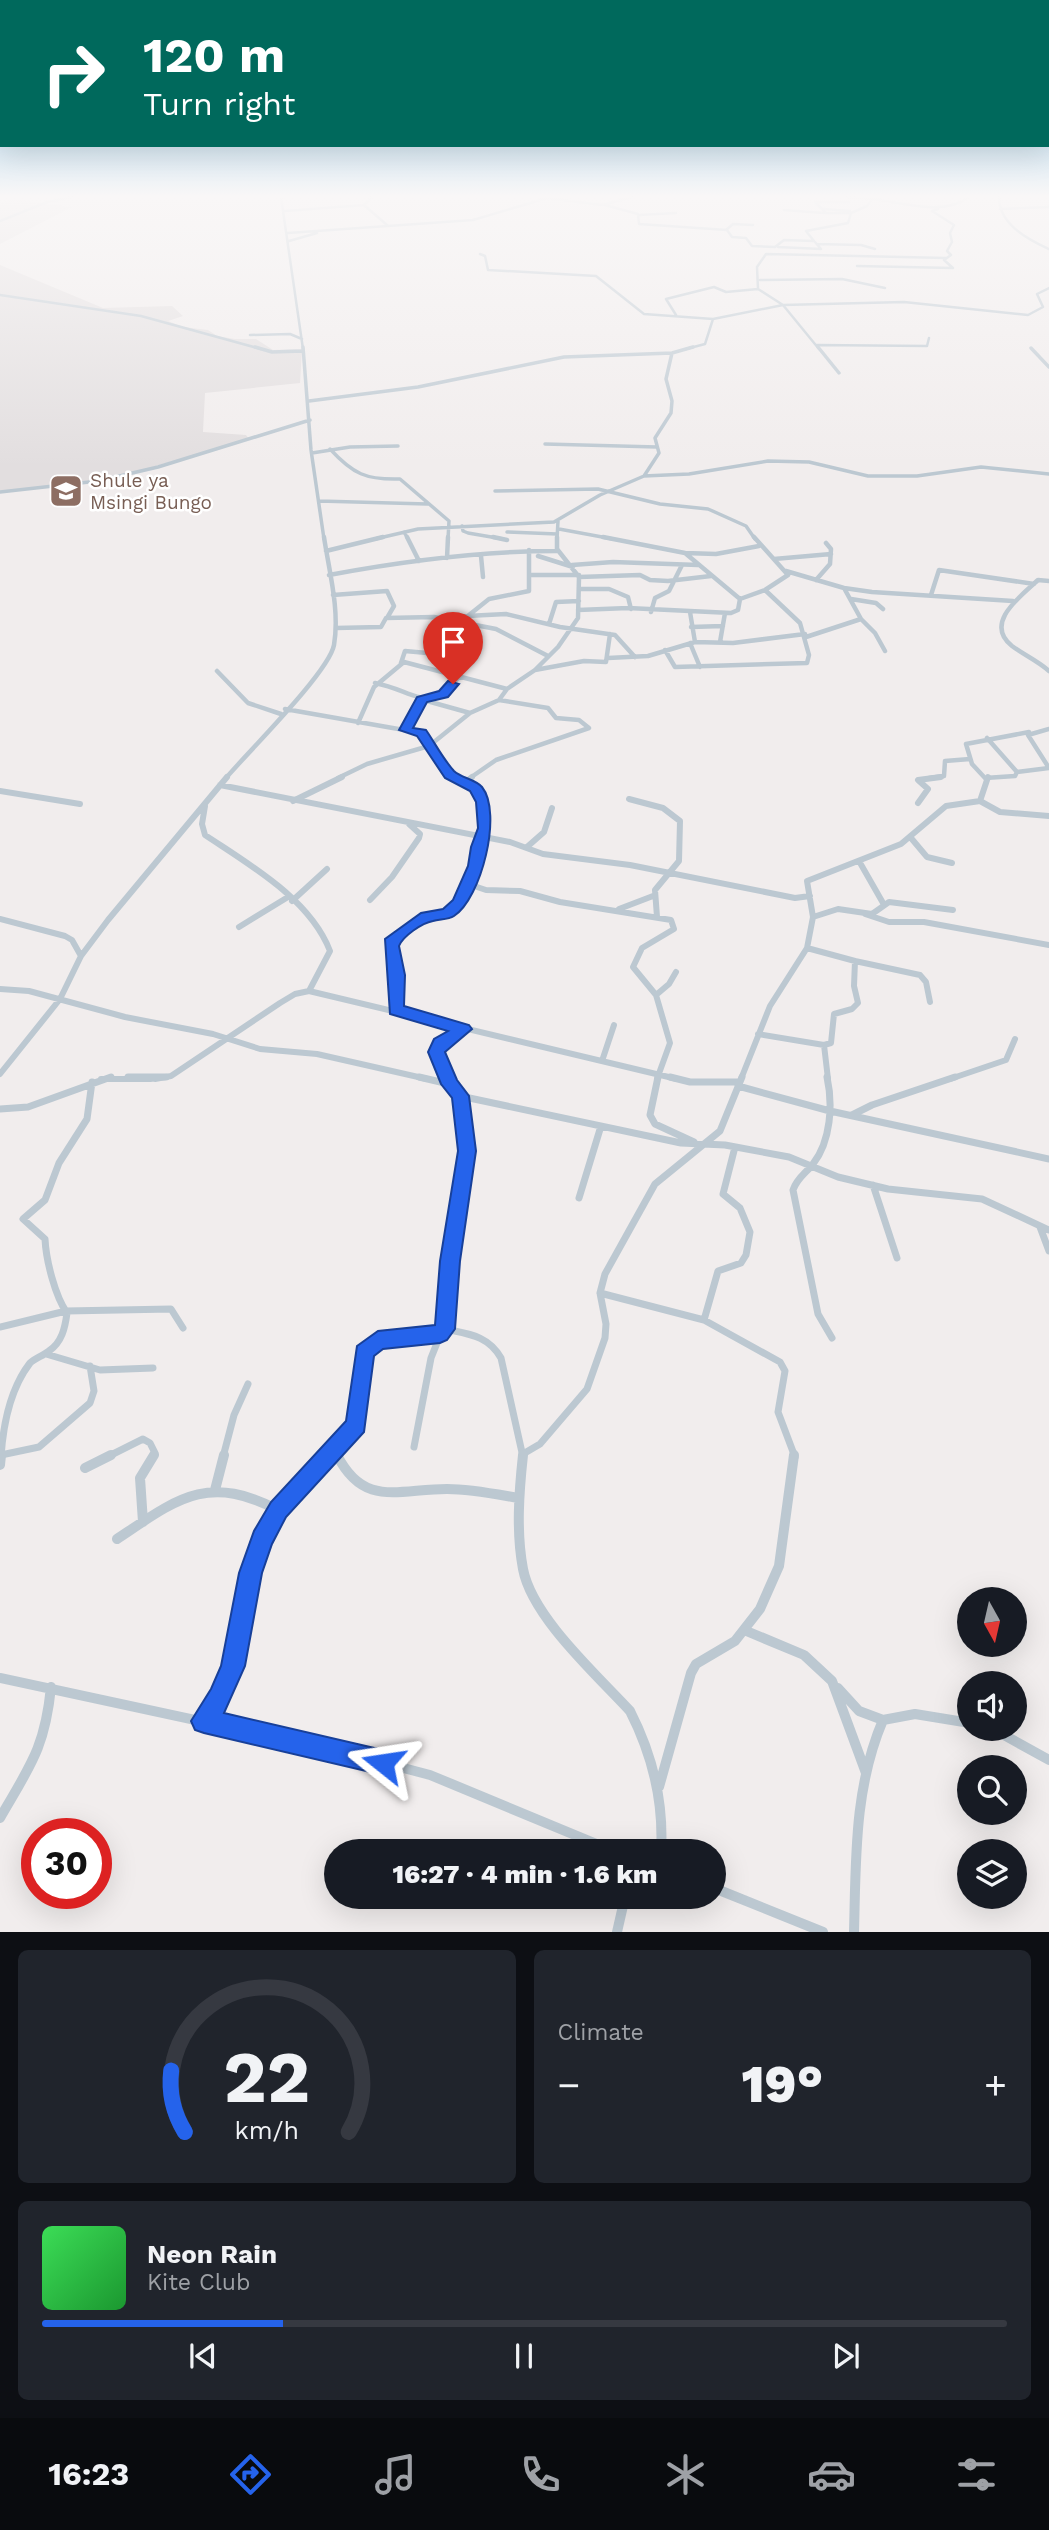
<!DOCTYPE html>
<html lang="en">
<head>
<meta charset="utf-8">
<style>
  body { margin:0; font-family:"Work Sans",sans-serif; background:#20242c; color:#f1f3f6; height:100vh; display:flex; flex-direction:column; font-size:26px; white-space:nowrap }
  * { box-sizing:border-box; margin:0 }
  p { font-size:23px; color:#9ea1a6 }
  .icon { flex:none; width:38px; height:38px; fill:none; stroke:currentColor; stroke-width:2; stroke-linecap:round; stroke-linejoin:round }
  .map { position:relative; height:1932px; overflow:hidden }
  .side { display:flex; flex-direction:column; gap:18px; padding:18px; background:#0d0f14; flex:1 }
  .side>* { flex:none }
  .hud { position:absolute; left:0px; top:0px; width:1050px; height:147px; box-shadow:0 7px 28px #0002; background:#00695c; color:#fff; overflow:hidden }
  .needle { width:46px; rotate:172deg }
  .fabs { position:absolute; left:957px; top:1587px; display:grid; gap:14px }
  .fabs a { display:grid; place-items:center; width:70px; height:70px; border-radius:50%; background:#171b24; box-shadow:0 7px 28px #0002; font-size:35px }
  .speed { position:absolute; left:21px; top:1818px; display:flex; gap:14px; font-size:35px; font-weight:700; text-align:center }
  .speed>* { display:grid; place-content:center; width:91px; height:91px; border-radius:50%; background:#171b24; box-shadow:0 7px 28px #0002; line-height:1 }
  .speed .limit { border:10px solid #d22; background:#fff; color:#111 }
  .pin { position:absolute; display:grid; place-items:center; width:60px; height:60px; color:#fff; margin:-72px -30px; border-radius:50% 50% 50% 0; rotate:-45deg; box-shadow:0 0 7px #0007 }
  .pin .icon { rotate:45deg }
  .me { position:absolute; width:77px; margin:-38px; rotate:285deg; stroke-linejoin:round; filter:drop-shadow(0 0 5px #0008) }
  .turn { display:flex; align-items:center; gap:24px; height:147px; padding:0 28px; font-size:32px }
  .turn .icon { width:91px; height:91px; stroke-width:2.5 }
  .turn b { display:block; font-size:49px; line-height:60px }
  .big { font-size:52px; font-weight:800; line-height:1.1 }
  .side .tile { flex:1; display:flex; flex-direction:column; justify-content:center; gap:10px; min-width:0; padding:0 24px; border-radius:10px; background:#20242c }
  .side .dial { align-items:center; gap:0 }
  .dial svg { height:182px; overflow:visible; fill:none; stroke:#363941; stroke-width:7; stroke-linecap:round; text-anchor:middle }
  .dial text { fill:#f1f3f6; stroke:none }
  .song { display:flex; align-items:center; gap:21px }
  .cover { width:84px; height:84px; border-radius:10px; background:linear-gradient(135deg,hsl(130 70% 55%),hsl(130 70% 35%)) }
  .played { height:7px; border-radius:4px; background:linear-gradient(90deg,#2563eb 25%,#363941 25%) }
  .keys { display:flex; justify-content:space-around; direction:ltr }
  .heat { display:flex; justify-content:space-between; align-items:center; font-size:38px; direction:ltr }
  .side .tiles { flex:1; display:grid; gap:18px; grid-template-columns:1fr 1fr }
  .tile:last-child { grid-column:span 2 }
  .trip { position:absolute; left:324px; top:1839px; width:402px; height:70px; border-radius:35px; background:#171b24; box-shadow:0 7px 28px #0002; font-weight:800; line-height:70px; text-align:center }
  .tabs { display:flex; height:112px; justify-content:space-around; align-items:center; background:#090b0e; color:#9ea1a6 }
  .tabs .icon { width:49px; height:49px }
  .tabs .active { color:#2563eb }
  .tabs b { font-size:32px; color:#f1f3f6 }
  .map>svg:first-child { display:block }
</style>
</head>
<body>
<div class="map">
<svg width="1049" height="1932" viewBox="0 0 1049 1932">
  <rect width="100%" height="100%" fill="#f1eded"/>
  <!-- education -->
  <path fill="#e2dedf" d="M11 199 72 207 0 244V204Z
    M0 265 103 308 172 306 183 316 168 321 183 327 208 330 217 336 235 339H256L273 350 302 349 300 383 205 393 203 432 246 435 249 439 111 479 0 492Z"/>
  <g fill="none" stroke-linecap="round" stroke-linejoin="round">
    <!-- minor-far5 -->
    <path stroke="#bcc8d1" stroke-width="2.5" d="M281 197 303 349
      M372 197 364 205 387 225
      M847 197 872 199
      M999 197C999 224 1027 239 1049 249
      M849 202H815L826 213H851
      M605 205 638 214 639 224 727 230 732 237 746 238 752 246 775 247 784 240 814 241 806 231 848 223 851 213 867 206 872 199C902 202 943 217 969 197
      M823 209 850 211
      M1000 209 1049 207
      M784 210 824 213
      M285 211 364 205
      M639 215 676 213
      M0 221 47 202 72 197
      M726 230 733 224 753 225
      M288 233 473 220 547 198 602 205 632 197
      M289 241 317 233
      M817 244 861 245 875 249
      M778 247 821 249 815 242
      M480 254 485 256 488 270 596 276 644 314 713 319
      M857 266 953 268 944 260 951 255 947 251 952 242 950 233 954 225 932 211 938 209
      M760 280 842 279 885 288
      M758 289 757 267 766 254 947 258
      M0 295 141 316 261 349
      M676 315 666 299 714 287 726 292 758 289 783 305 819 349
      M250 335 290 334 302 339
      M817 345 927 346 929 338
      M686 349 705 344 713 319 783 305 904 302 1028 315 1043 307 1037 294 1049 288"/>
    <!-- minor-far4 -->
    <path stroke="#bcc8d1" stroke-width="3.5" d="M255 347 272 352 303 351
      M303 347 311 450 324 539
      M818 347 839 373
      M1031 348 1049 367
      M309 401 418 387 564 357 672 353 693 347
      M545 444 657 447
      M330 449C353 474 366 480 400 479L449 521 448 539
      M312 453 350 447 398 446
      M644 476 659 453 655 438 671 413 672 401 666 379 672 353
      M495 491 598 489 660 504 708 509 746 526 755 539
      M0 492 98 481 158 467 310 420
      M319 501 427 504
      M462 526 463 531 468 533 503 539
      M559 529 613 539
      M404 532 408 539
      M507 532 557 534
      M375 539 418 529 554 522 600 495 644 476 689 474 768 461 809 462 868 476H917L981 467 1049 474
      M557 539 558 521"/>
    <!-- minor-far3 -->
    <path stroke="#bcc8d1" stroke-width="4.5" d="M407 537 419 561
      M493 537 507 540
      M603 537 685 553 740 599
      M326 551 383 537
      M685 553 716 554 759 546
      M481 556 483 577
      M538 556 573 567
      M447 558 448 537
      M774 559 831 554
      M572 565 613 562 698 565
      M786 571 844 588 872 592 1013 601
      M329 575C404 561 481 551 557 551
      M531 575H579
      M579 577 640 575 650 580 668 581 711 576
      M816 580 830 564 831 549 826 543
      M1049 581 1038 580C1021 596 983 623 1012 646 1024 655 1038 661 1049 671
      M580 589H609L628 597 631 609
      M333 595 387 591 394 606 387 618
      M931 595 939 570 1034 584
      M851 599 876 603 883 609
      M578 610 628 608 731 613 738 610 740 599 765 590 788 575 754 537
      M651 612 655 598 669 591 682 565
      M690 612 695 642
      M469 615 489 599 529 591V550
      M447 617 506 614 560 627 615 635 635 657
      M861 619 875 633 885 651
      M549 624 556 602 579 601
      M691 627 723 626
      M336 628 381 627 386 618 434 617 496 629 548 656
      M806 637 861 619 844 588
      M720 642 725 613
      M690 643 700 667
      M665 650 675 667 807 663 809 655 800 623 765 590
      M608 658 648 656 695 642 733 643 805 634
      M401 663 405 651 427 653 442 642 451 640
      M535 670 584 661 606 662 610 634
      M217 671 248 703 281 714
      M375 683C416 691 425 715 459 677
      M427 701 470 713
      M285 709 421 733 450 775 456 778
      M358 723 374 687 404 662 507 689
      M405 730 422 700
      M987 738 1017 772
      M226 778C248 752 329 672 334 645 340 610 329 571 324 537
      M338 778 367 764 429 746 470 713 499 700 507 689 535 670 558 647 578 618 579 577 557 549V537
      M470 778 496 760 589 728 579 720 556 718 548 708 499 700
      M929 778 944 776 945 761 970 759
      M985 778 972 764 966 744 1029 732
      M985 778 1015 776 1017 772 1049 768 1028 735 1049 729"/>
    <!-- minor-far2 -->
    <path stroke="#bcc8d1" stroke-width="6" d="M466 782 472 777
      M220 785 510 842 543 854 630 865 795 898 810 896
      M0 791 80 804
      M629 799 663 808 680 821 679 861 655 890 657 917
      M293 801 342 777
      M980 801 1000 812 1049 816
      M918 803 928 789 918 780 941 777
      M205 806 202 824 205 835C250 865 310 899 330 951L309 991
      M911 838 927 857 952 863
      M527 847 544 832 552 808
      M859 861 883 903
      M468 884 486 890 520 891 560 902 671 920 674 929 642 948 633 967 656 995
      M370 900 392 877 419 838 420 834 409 824
      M292 901 327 869
      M619 909 653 896
      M865 914 889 922H924L1049 945
      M813 917 838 909 872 914 889 902 953 910
      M0 919 65 936 72 940 81 956
      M239 927 288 897
      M855 961 920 975 926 982 930 1002
      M0 989 29 991 125 1017 213 1034 260 1049 317 1054 427 1079
      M398 1013 393 939 426 916 448 913 459 903 475 866 486 823 479 792 453 777
      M758 1034 824 1045
      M602 1061 614 1025
      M0 1074 60 999 81 956 108 920 227 777
      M101 1079H151
      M155 1079 171 1076 280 1003 295 994 309 991 677 1079
      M447 1079 437 1047 464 1029
      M657 1079 670 1043 656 995 669 984 676 972
      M741 1079 770 1006 807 948
      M828 1079 824 1045 831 1043 834 1014 852 1009 858 1003 854 986 855 961 807 948 813 917 807 881 901 844 946 806 980 801 988 777
      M950 1079 1006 1060 1015 1039"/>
    <!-- minor-far1 -->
    <path stroke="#bcc8d1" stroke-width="7" d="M128 1077H166
      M419 1077 449 1084C453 1090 458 1096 461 1102 482 1148 442 1270 445 1329 468 1334 488 1335 501 1358L523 1457
      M446 1077 449 1084
      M658 1077 650 1115 655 1124 694 1142
      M670 1077 690 1082H739
      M827 1077C833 1104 831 1141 813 1164 806 1173 797 1178 793 1190L818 1314 832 1338
      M738 1086 830 1111 1049 1159
      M460 1096 681 1143 725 1145 789 1157 838 1177 888 1189 982 1199 1049 1230
      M0 1109 28 1107 111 1077
      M852 1115 872 1105 955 1077
      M873 1185 897 1258
      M579 1198 601 1126
      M1040 1227 1049 1251
      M600 1293 704 1320 780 1362 785 1371 778 1412 795 1457
      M704 1320 718 1271 741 1263 746 1255 750 1232 740 1208 723 1194 735 1147
      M0 1327 66 1311 171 1309 183 1328
      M46 1354 100 1370 153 1368
      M414 1447 431 1358 441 1333
      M334 1450 338 1457
      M523 1454 540 1444 587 1389 605 1338 606 1324 600 1293 605 1274 655 1184 720 1131 742 1077
      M1 1455 39 1447 90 1403 94 1391 90 1366
      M1 1457C3 1426 10 1389 30 1363 35 1358 43 1356 49 1351 62 1342 65 1328 67 1313 55 1296 46 1260 45 1239L23 1219 45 1200 59 1163 87 1119 92 1082
      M107 1457 143 1439 150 1443 155 1453 153 1457
      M223 1457 234 1415 248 1384
      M327 1457 357 1425 365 1352 389 1337 440 1334"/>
    <!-- minor -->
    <path stroke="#bcc8d1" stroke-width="10" d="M337 1455C364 1508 398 1489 447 1489 471 1489 495 1494 518 1498
      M523 1455C519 1492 516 1532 523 1569 532 1617 597 1675 630 1711 653 1756 664 1802 661 1852
      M0 1465 1 1455
      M85 1468 111 1455
      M215 1490 224 1455
      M143 1522 140 1478 154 1455
      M117 1539C177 1499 207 1473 278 1510
      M744 1630 804 1655 832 1681 866 1773
      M0 1678 335 1750 430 1775 616 1852
      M838 1688 859 1711 883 1720
      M203 1721C215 1703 228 1686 233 1664 244 1623 245 1578 262 1539 277 1506 305 1481 329 1455
      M993 1729 1049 1760
      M659 1787 691 1673 696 1664 735 1641 760 1609 779 1566 794 1455
      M0 1818C30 1766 45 1748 51 1687
      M714 1888 823 1932
      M617 1932 625 1897
      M854 1932C856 1859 854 1788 883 1720L915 1714 970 1723"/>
  </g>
  <!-- sky -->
  <linearGradient id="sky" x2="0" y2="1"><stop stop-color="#7ec4ed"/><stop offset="0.42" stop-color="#f9f7f7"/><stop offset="1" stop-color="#f9f7f7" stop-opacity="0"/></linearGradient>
  <rect width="1049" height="467" fill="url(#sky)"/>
  <!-- route -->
  <path fill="#2563eb" stroke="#184099" stroke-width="2" d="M448 681 459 684 448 697 427 702 413 728 426 730C435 743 443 759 454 771 461 778 475 779 482 787 503 813 481 899 454 916 448 920 440 919 433 921 422 923 403 936 399 946L405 975 404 1006 469 1025 472 1029 445 1052 457 1080 469 1096 476 1151 460 1261 455 1329 447 1340 440 1343 383 1349 374 1356 364 1432 286 1517 272 1544 262 1573 245 1666 224 1713 383 1750 392 1754 395 1763 392 1772 383 1775 204 1733 195 1730 191 1721 211 1689 221 1666 239 1573 254 1531 271 1502 346 1421 357 1346 378 1331 435 1325 440 1261 458 1151 452 1098 441 1084 428 1052 434 1039 448 1031 390 1014 385 939 421 913 443 909 453 900 468 866 471 847 478 828 476 802 470 791 445 778 417 736 399 730 417 697 439 691Z"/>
  <!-- icons -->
  <defs>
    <symbol id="school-square" viewBox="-11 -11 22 22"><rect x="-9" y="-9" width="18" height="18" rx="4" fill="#8d6e63" stroke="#fff"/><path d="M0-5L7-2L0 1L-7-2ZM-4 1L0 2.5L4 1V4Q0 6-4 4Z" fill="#fff"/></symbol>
  </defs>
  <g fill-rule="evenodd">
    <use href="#school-square" x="47" y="472" width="38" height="38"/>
  </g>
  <g text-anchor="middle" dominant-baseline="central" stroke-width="5" stroke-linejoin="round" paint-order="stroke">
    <!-- far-education labels -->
    <g font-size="19" fill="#785e54" stroke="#fff" text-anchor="start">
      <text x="90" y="480">Shule ya<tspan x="90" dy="22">Msingi Bungo</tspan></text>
    </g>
  </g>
</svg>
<div class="fabs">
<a><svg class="needle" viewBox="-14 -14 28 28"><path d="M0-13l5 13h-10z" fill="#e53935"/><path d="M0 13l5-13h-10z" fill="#9ea1a6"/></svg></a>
<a><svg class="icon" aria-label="sound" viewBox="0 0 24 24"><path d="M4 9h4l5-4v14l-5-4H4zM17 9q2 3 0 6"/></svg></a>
<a><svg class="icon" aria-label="search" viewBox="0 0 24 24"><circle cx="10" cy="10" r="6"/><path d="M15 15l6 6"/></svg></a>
<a><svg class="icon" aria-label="layers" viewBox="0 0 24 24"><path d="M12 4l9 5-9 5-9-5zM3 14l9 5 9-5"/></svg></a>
</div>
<div class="speed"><div class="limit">30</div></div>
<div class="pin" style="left:453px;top:684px;background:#d93025"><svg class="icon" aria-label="arrive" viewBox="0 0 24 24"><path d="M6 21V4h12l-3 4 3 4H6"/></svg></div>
<svg class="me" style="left:383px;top:1763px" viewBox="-20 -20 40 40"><path d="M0-17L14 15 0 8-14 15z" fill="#2563eb" stroke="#fff" stroke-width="4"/></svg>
<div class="trip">16:27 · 4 min · 1.6 km</div>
<div class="hud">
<div class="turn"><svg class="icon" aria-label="right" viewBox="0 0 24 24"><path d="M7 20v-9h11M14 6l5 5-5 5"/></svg><div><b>120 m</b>Turn right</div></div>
</div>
</div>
<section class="side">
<div class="tiles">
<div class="tile dial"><svg viewBox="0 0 100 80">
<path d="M14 69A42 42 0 1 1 86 69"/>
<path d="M14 69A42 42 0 0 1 8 42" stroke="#2563eb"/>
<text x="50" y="56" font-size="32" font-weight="700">22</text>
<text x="50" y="72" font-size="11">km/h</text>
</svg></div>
<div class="tile"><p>Climate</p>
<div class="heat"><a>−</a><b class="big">19°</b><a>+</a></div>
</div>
<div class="tile">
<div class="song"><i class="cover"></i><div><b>Neon Rain</b><p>Kite Club</p></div></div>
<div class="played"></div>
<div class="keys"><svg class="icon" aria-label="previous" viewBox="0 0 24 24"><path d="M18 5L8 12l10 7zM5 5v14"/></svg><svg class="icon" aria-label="pause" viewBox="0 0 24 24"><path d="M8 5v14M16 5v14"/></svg><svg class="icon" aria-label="next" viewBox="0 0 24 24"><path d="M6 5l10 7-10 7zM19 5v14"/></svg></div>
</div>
</div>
</section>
<nav class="tabs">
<b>16:23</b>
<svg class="icon active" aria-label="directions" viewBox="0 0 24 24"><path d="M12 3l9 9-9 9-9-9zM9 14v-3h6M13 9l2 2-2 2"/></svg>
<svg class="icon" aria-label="music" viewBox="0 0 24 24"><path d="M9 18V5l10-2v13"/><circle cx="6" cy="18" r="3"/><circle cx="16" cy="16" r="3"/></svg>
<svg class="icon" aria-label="phone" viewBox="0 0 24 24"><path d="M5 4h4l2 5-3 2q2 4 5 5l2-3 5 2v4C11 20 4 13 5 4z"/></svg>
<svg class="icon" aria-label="climate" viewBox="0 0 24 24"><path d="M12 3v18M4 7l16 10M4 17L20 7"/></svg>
<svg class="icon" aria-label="car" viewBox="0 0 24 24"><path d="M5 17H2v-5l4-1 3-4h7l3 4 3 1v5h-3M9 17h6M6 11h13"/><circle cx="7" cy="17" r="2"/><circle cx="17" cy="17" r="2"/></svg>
<svg class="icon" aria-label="filters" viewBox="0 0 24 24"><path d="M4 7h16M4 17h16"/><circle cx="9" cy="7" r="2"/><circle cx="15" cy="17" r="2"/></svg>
</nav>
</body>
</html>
